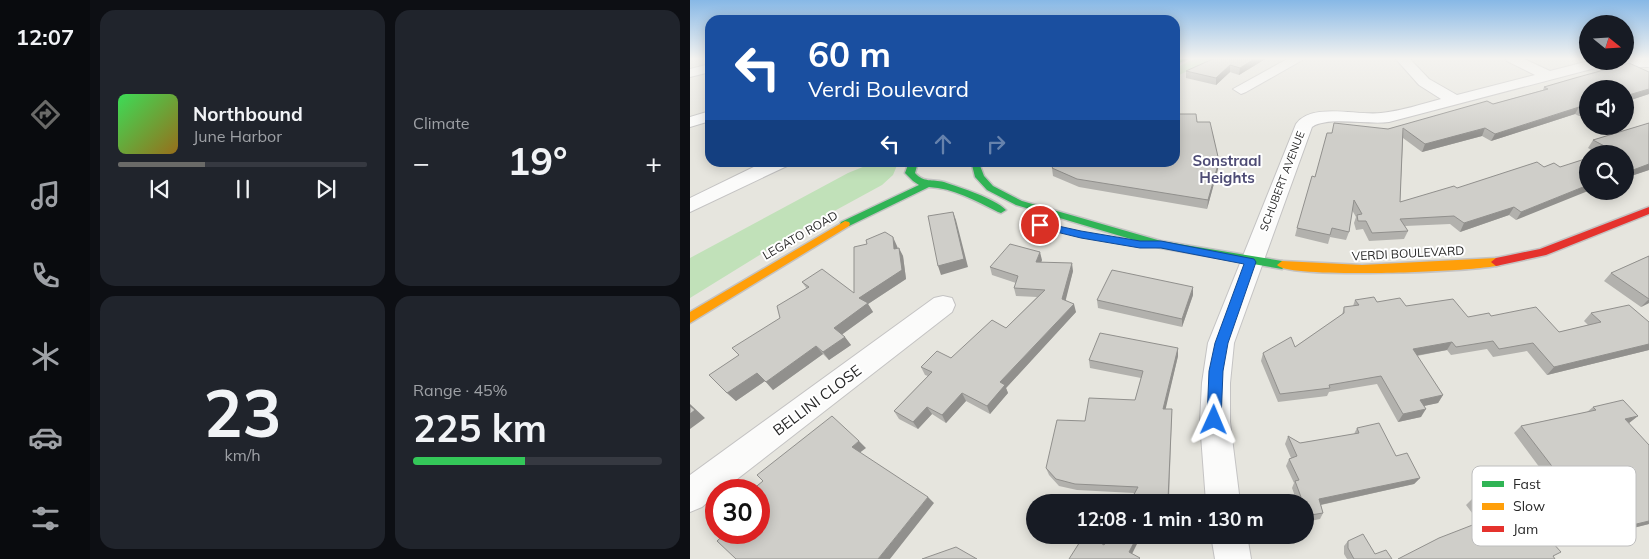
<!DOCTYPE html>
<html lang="en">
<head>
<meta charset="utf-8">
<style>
  body { margin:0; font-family:Mulish,sans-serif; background:#20242c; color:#f1f3f6; height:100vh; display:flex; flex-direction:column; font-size:19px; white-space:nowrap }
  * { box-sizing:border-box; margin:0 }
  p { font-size:16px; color:#9ea1a6 }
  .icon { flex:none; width:28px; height:28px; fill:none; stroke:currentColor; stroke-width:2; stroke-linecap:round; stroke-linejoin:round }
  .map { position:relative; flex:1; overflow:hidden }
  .sheet { display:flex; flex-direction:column; gap:10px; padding:10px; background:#0d0f14; width:600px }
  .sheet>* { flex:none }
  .top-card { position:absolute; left:15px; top:15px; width:475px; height:152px; border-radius:15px; box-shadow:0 2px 12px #0003; background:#1a4fa0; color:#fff; overflow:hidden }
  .needle { width:32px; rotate:108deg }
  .tools { position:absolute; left:889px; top:15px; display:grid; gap:10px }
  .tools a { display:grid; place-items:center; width:55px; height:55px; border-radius:50%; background:#171b24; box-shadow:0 2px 12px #0003; font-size:25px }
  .speed { position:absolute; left:15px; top:479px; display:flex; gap:10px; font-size:25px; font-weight:700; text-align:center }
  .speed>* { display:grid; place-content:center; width:65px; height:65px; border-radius:50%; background:#171b24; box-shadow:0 2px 12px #0003; line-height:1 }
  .speed .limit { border:8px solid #d22; background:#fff; color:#111 }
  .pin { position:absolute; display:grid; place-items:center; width:42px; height:42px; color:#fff; margin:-21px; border:2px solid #fff; border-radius:50%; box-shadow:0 1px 5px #0007 }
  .me { position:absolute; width:55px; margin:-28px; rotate:1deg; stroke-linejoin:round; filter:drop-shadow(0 0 4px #0008) }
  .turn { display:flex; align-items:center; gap:18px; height:105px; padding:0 20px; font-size:22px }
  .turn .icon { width:65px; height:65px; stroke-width:2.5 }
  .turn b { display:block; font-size:35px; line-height:42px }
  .lanes { display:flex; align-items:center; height:48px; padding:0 20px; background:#0003; justify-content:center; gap:25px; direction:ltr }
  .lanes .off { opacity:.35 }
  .big { font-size:38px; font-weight:700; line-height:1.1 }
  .sheet .card { flex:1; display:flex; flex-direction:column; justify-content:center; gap:8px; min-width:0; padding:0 18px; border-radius:15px; background:#20242c }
  .sheet .dial { align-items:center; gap:0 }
  .dial b { font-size:65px; line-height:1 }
  .song { display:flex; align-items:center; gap:15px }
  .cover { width:60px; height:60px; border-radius:8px; background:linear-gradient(135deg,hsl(130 70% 55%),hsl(40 70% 35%)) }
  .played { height:5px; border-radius:2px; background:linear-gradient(90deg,#6a6a68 35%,#363941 35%) }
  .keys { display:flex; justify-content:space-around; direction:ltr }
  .heat { display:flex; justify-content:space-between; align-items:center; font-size:28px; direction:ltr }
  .charge { height:8px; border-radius:4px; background:linear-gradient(90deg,#34c759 45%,#363941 0) }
  .sheet .tiles { flex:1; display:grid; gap:10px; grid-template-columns:repeat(2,1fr) }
  .trip { position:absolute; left:336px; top:494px; width:288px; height:50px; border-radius:25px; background:#171b24; box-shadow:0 2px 12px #0003; font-weight:700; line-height:50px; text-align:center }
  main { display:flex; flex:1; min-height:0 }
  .menu { display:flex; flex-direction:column; width:90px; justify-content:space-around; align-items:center; background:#090b0e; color:#9ea1a6 }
  .menu .icon { width:35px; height:35px }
  .menu .selected { color:#6a6a68 }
  .menu b { font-size:22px; color:#f1f3f6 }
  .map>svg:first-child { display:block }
</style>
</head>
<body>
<main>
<nav class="menu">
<b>12:07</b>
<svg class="icon selected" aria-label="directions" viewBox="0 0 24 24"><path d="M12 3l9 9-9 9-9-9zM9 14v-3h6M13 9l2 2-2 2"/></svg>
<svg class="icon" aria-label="music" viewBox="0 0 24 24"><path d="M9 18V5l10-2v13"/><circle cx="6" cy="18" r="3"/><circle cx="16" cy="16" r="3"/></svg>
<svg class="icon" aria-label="phone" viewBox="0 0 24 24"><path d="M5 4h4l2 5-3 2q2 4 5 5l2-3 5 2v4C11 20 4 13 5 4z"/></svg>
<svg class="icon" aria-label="climate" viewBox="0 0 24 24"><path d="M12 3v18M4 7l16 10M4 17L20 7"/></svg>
<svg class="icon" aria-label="car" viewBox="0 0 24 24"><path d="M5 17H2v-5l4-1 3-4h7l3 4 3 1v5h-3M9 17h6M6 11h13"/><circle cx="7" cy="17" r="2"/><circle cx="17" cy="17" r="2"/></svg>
<svg class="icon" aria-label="filters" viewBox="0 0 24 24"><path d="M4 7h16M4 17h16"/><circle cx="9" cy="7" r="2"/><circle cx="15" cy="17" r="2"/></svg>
</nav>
<section class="sheet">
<div class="tiles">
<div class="card">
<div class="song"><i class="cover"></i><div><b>Northbound</b><p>June Harbor</p></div></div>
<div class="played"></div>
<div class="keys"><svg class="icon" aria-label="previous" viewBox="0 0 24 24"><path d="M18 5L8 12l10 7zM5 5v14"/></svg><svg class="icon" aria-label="pause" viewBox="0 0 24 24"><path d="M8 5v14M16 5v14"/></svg><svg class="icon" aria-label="next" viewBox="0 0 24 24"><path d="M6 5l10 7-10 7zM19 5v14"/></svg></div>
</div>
<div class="card"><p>Climate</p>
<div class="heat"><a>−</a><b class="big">19°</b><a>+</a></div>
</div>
<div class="card dial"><b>23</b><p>km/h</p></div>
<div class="card"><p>Range · 45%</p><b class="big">225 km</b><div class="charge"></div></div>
</div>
</section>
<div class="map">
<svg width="959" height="559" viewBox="0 0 959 559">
  <rect width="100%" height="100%" fill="#e6e5de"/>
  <!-- green -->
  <path fill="#c1e1b9" d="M507 58H524L485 77V68Z
    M185 162 208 163 203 175 192 185 115 227 0 298V258L158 173Z"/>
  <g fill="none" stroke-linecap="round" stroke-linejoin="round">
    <defs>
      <path id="street" d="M599 58H616L556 92 551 94 543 89Z
        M705 58H719L739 79 767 95 845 75 817 61 815 58H832L860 71 899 61H935V59H959V67H909L699 122C677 125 638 116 622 127L544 343 540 383V422L550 502H516L510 422 512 383 518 343 606 124C621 102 668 116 691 113 711 111 732 104 751 99L729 85Z
        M20 64V72L0 77V69Z
        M20 111V121L0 127V117Z
        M74 162H99L97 166 0 212V198Z
        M253 296 262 298 265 305 262 312 33 490H26V495L12 507 0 512V475L244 298Z
        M521 535H557L561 559H525Z"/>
      <path id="fast" d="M491 58H499L485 65V60Z
        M219 162H228L225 173C234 183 242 179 254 182 271 188 304 198 316 210L311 213 308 212C286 201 263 188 239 187L159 226H151L150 224 151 222 229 185 223 181 215 173Z
        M283 163H289L294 176 303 186 332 201 471 241 592 261 597 265 592 269 471 248 326 205 297 190 285 177 282 165Z"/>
      <path id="slow" d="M155 221 159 222 160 224 159 226 0 323V312Z
        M806 258 811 262 810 265C786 272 597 279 587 265L592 261 672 265Z"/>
      <path id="jam" d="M959 207V214L856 255 806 266 801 262 806 258 850 249Z"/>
    </defs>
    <!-- street casing -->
    <use href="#street" stroke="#c4c3c3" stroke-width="2"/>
    <!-- fast casing -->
    <use href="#fast" stroke="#c4c3c3" stroke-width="3"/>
    <!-- slow casing -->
    <use href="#slow" stroke="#c4c3c3" stroke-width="3"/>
    <!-- jam casing -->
    <use href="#jam" stroke="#c4c3c3" stroke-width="3"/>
    <!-- street -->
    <use href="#street" fill="#fbfbfa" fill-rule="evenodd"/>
    <!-- fast -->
    <use href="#fast" fill="#30b455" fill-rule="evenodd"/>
    <!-- slow -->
    <use href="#slow" fill="#ff9f0a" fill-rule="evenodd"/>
    <!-- jam -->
    <use href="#jam" fill="#e5322d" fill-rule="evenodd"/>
  </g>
  <!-- wall -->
  <path fill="#b2b1ad" d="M577 58 549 75 540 72 526 85 496 78V71Z
    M959 72V94L935 102V89H898V114L889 116 885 114 801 141 792 136 732 152 713 138 710 202 854 167 864 163 826 220 819 215 770 232 760 224 715 226 718 231 714 239 679 241 673 229 666 230 664 223 666 217 662 210 659 232 656 240 640 237 638 244 605 236 607 228 625 177 642 133 698 129 803 104 853 90 854 87Z
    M507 122 529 161 528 169 517 209 389 187 363 176 362 168Z
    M959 123V170L935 178V154H909L898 148 903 140Z
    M207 246 208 248 213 256 216 279 178 304 183 312 152 334 161 345 139 360 133 354 83 390 75 381 46 401 37 393 49 355 90 318 117 289 112 282 164 293Z
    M959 256V303L951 307 914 281 921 273Z
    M352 260 351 262 383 271 375 300 386 312 316 388 318 393 300 414 276 401 256 423 242 414 228 429 209 419 204 411 238 376 235 375 231 367 261 358 316 328 347 297 326 296 324 288 326 283 302 275 300 267Z
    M503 295 492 327 408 308 407 300Z
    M665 300 716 306 778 317 801 316 869 332 898 325 894 321 901 313 959 322V350L857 375 837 351 803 357 797 349 761 355 757 350 727 356 753 395 748 403 733 406 731 417 708 422 687 384 639 392 637 396 588 402 571 361 573 353 605 347 652 315 654 307 663 306Z
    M488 348V356L475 409H482L479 502H442V498L444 493 387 490 369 486 359 475 356 468 395 421 445 400 451 378 400 368 399 360Z
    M903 407 948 416 939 423 959 524 927 532 907 505 882 511 824 433 831 426 897 412Z
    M667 428 706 456 730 478 724 484 631 505 633 513 630 519 615 522V502H605L606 499 602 488 604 483 596 466 599 459 601 458 595 444 598 436 610 443 664 434Z
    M783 498 867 540 862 542 863 557 789 522 776 505Z
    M658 541 685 554 702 559H657L654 554V546Z"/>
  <!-- shaded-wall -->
  <path fill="#91908d" d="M566 58H577L549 75 550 68Z
    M540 65V72L526 85V78Z
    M959 89V94L935 102V96Z
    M889 107 885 114 801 141 805 134Z
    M898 108V114L889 116 894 109Z
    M795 128 792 136 732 152 735 144Z
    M529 161 528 169 517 209 518 200Z
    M959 164V170L935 178V173Z
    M898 185V191L826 220 831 212Z
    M824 207 819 215 770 232 774 223Z
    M263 212 266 220 278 267 251 275 248 266Z
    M203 237 207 246 208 257 204 249Z
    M209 248 213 256 216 279 178 304 183 312 150 336 144 328Z
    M350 252 352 260 348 270 346 262Z
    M382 263 383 271 374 307 372 299Z
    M503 287V295L492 327V319Z
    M959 299V303L951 307Z
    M384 304 386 312 316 388 318 393 300 414 297 406 310 382Z
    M155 337 161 345 139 360 133 352Z
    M762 342 757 350 718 357 723 349Z
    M959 344V350L857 375 864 367Z
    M126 346 133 354 83 390 76 382Z
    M488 348V356L474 416 473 409Z
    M67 373 75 381 46 401 37 393Z
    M272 393 276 401 256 423 252 415Z
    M753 395 748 403 725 408 730 400Z
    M0 404 15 418 0 429Z
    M237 407 242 414 228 429 223 422Z
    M736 409 731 417 708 422 713 414Z
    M948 416 939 423 935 419Z
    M169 441 176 448 168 454 162 447Z
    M730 478 724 484 625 506 629 499Z
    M238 497 244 503 200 559H188Z
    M917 498 907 505 882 511 891 504Z
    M959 521V524L927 532 938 526Z
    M448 535H450V538L440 558 439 552Z"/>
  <!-- building -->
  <path fill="#cfcec9" stroke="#91908d" d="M525 58H566L550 68 540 65 526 78 496 71Z
    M939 63 959 72V89L935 96V89H898V108L894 109 889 107 805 134 795 128 735 144 713 128 710 202 764 186 767 188 847 162 854 167 864 163 870 167 898 158V185L831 212 824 207 774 223 764 216 710 219 718 231 682 233 676 221H668L667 215 672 214 664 200 659 232 642 228 640 235 607 228 622 176 625 177 637 133H642L644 123 698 129 797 101 803 104 858 89 854 87 885 78Z
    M485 114H506L507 122H520L529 161 518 200 387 179 362 168 366 162H485Z
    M959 123V164L935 173V154H910L922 150 903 140Z
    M263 212 274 259 248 266 238 216Z
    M195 232 203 237 204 249 209 248 212 270 169 298 178 303 144 328 155 337 133 352 126 346 76 382 67 373 37 393 19 375 49 355 42 348 90 318 87 306 119 287 112 282 132 269 164 293V247L177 244 176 240Z
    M320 244 350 252 346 262 382 263 372 299 384 304 310 382 315 385 297 406 272 393 252 415 237 407 223 422 204 411 242 372 231 367 247 351 261 358 302 320 316 328 355 290 324 288 328 276 300 267Z
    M959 256V299L921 273Z
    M422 270 503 287 492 319 407 300Z
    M684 297 687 302 710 298 716 306 763 299 778 317 799 313 801 316 846 307 869 332 911 322 901 313 939 305 959 322V344L864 367 843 343 809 349 803 341 766 347 762 342 723 349 753 395 730 400 736 409 713 414 691 376 639 385 640 388 590 394 573 353 601 337 605 347 654 313V307L669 305 665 300Z
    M410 333 488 348 473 409H482L478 500 442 498 448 487 385 484 366 479 356 468 367 420 395 421 399 398 445 400 453 371 399 360Z
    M933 400 948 416 935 419 959 445V521L938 526 917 498 891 504 831 426 906 410 903 407Z
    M0 406 5 410 0 414Z
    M142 416 169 441 162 447 238 497 188 559H46L27 541 37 532H69V490H62L73 481 67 475Z
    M689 423 706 456 717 453 730 478 629 499 633 513 615 516V502H609L607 498 611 497 605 481 609 480 599 459 607 456 598 436 610 443 669 433 667 428Z
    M828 478 876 534 862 542 871 552 863 556 865 559H708L749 538 798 519 783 498Z
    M673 534 685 554 696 550 702 559H664L658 548V541Z
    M420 535H448L439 552 450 558 449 559H379L393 537 399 541 401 537 414 545Z
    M266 547 287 559H232Z"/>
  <!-- sky -->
  <linearGradient id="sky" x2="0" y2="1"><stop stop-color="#87b8e6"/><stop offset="0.43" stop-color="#f4f3f0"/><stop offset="1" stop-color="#f4f3f0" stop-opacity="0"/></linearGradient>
  <rect width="959" height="136" fill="url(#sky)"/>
  <!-- route -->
  <path fill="#1a73e8" stroke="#114b97" d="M350 222 391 231 450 241H471L564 259 566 262 538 343 533 371 531 420 529 424 524 426 519 424 517 420 519 371 525 343 554 264 471 248H450L391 238 346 227V223Z"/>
  <g text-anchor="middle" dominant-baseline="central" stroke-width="4" stroke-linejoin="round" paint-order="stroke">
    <!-- far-street labels -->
    <g font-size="11" fill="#282828" stroke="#fff">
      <text transform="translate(592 181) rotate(-69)">SCHUBERT AVENUE</text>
    </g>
    <!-- street labels -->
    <g font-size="12" fill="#282828" stroke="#fff">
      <text transform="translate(110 235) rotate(-30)">LEGATO ROAD</text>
      <text transform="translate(718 253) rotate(-3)">VERDI BOULEVARD</text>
    </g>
    <!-- far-district labels -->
    <g font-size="15" font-weight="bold" fill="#4e4c75" stroke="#fff">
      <text x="537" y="160">Sonstraal<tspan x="537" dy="17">Heights</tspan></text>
    </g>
    <!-- near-street labels -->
    <g font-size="15" fill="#282828" stroke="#fff">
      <text transform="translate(127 400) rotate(-37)">BELLINI CLOSE</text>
    </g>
  </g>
  <!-- legend -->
  <rect x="782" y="466" width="164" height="80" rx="8" fill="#fff" stroke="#bebebe" stroke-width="1"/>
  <rect x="792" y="481" width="22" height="6" fill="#30b455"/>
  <rect x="792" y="503" width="22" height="7" fill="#ff9f0a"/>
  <rect x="792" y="526" width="22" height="6" fill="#e5322d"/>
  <g font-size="14" fill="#282828">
    <text x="823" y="489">Fast</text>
    <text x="823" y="511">Slow</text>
    <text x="823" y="534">Jam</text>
  </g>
</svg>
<div class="tools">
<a><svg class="needle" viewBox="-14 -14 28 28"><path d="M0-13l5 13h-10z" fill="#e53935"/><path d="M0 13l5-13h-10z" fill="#9ea1a6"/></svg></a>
<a><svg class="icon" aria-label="sound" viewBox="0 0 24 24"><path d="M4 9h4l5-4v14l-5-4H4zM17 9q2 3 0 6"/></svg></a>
<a><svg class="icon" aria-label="search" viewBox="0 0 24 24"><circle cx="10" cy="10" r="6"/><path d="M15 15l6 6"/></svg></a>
</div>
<div class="speed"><div class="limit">30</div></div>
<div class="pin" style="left:350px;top:225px;background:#d93025"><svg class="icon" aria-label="arrive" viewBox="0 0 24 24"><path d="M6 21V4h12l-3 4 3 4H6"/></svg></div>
<svg class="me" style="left:524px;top:420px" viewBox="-20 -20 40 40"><path d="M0-17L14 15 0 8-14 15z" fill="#1a73e8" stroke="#fff" stroke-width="4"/></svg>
<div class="trip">12:08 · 1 min · 130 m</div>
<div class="top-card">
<div class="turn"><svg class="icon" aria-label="left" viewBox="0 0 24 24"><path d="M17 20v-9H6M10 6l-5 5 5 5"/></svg><div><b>60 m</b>Verdi Boulevard</div></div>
<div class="lanes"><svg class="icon" aria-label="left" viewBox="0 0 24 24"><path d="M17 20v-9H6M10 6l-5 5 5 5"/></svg><svg class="icon off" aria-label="ahead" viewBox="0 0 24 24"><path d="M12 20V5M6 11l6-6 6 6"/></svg><svg class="icon off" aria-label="right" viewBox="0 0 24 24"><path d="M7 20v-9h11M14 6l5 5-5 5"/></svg></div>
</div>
</div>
</main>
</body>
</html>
